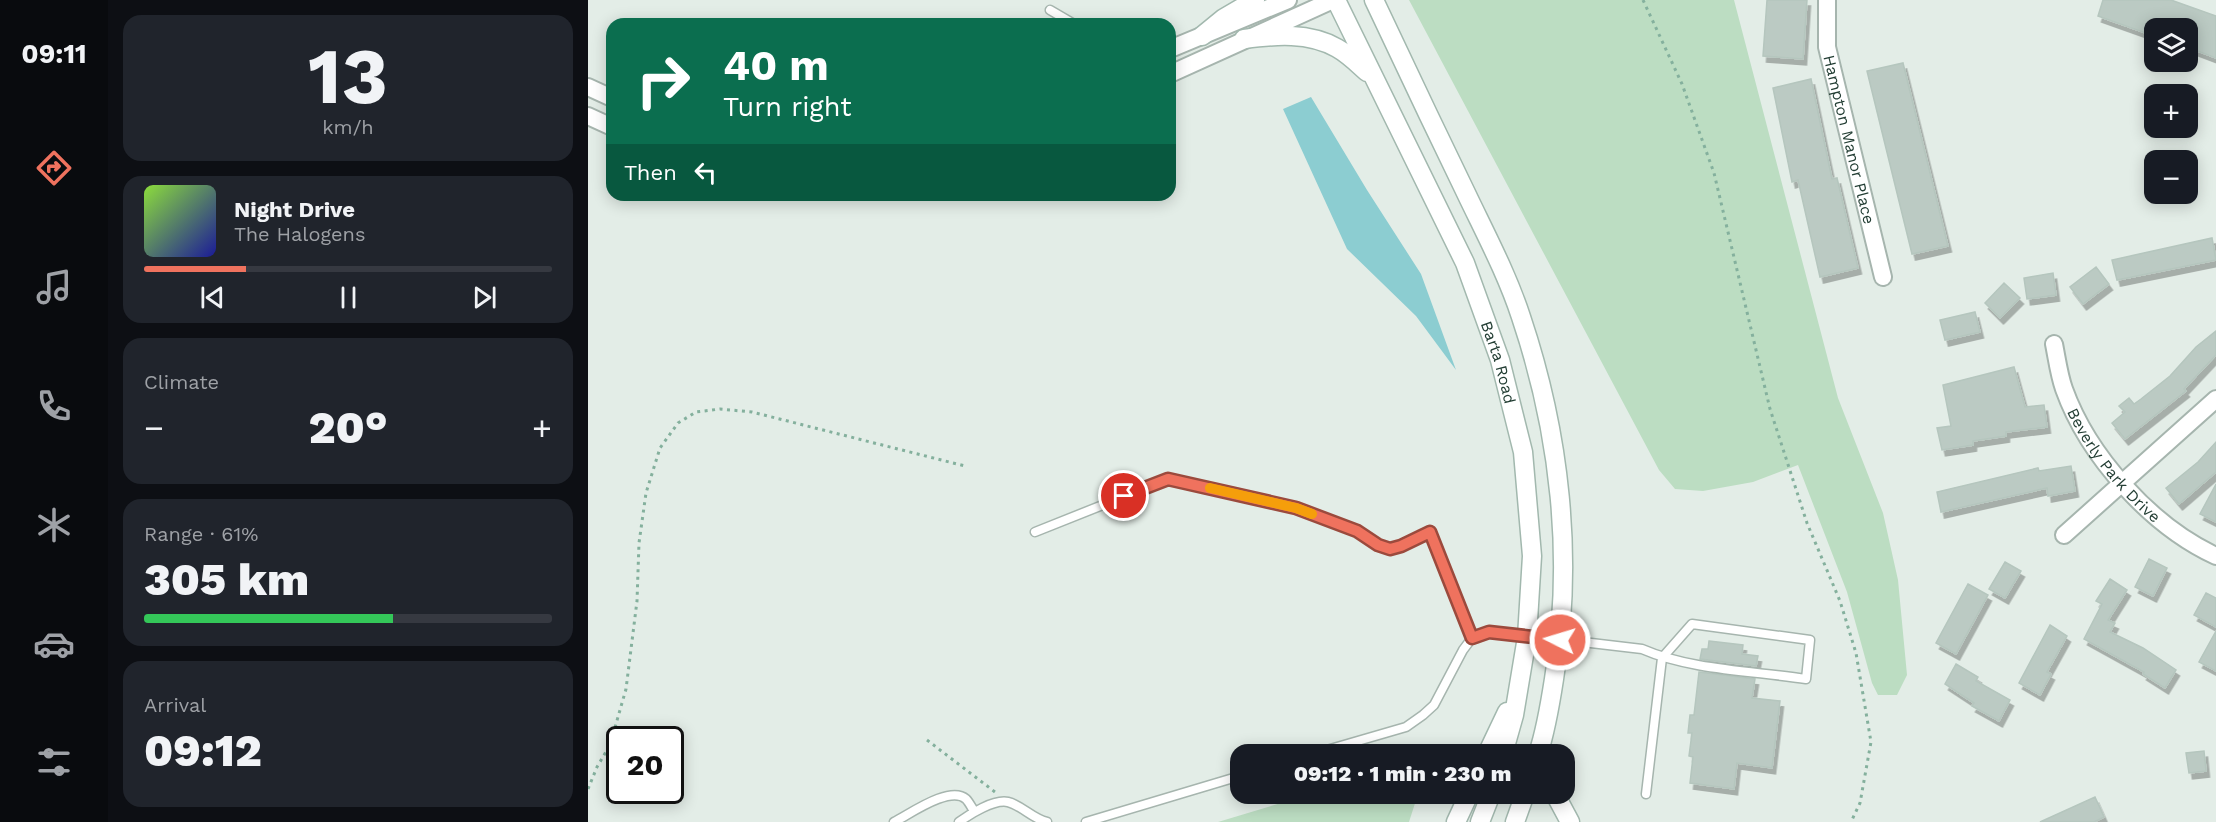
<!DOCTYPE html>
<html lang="en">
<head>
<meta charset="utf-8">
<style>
  body { margin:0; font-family:"Work Sans",sans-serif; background:#20242c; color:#f1f3f6; height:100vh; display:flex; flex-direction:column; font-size:22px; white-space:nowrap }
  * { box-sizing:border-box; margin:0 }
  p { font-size:20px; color:#9ea1a6 }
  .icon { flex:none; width:33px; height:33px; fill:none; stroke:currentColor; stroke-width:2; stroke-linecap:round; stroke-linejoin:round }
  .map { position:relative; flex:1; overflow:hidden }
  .details { display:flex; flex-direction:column; gap:15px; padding:15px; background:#0d0f14; width:480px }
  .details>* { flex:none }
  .banner { position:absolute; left:18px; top:18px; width:570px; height:183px; border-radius:18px; box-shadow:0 3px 15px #0003; background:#0b6e4f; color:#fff; overflow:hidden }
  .tools { position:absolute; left:1556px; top:18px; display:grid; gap:12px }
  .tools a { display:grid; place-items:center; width:54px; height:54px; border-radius:12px; background:#171b24; box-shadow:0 3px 15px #0003; font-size:30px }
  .speed { position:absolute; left:18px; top:726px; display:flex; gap:12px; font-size:30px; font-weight:700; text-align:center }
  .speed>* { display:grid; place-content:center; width:78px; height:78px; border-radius:50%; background:#171b24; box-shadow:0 3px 15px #0003; line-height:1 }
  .speed .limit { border:3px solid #111; border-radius:9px; background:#fff; color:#111 }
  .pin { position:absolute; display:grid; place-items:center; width:51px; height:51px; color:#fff; margin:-26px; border:3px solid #fff; border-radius:50%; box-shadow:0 2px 6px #0007 }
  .me { position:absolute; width:66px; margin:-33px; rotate:275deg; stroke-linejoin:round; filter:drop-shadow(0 0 4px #0008) }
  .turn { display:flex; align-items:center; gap:21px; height:126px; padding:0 18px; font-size:27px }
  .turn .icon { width:78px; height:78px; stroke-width:2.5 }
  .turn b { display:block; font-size:42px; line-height:51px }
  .then { display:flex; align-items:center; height:57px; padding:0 18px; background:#0003; gap:12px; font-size:22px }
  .big { font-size:45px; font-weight:800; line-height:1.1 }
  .details .tile { flex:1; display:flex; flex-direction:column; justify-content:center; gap:9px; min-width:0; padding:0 21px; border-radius:18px; background:#20242c }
  .details .dial { align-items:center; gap:0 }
  .dial b { font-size:78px; line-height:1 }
  .song { display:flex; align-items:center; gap:18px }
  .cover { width:72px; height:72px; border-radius:9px; background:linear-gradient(135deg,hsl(90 70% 55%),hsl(240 70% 35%)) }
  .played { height:6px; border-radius:3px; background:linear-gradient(90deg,#ef725e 25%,#363941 25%) }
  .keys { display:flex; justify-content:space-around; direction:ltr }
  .heat { display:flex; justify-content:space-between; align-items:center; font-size:33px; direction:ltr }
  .charge { height:9px; border-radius:4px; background:linear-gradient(90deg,#34c759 61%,#363941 0) }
  .trip { position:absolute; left:642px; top:744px; width:345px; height:60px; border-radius:18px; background:#171b24; box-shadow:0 3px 15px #0003; font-weight:800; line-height:60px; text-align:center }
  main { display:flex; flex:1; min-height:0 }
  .tabs { display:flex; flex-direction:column; width:108px; justify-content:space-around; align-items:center; background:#090b0e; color:#9ea1a6 }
  .tabs .icon { width:42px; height:42px }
  .tabs .selected { color:#ef725e }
  .tabs b { font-size:27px; color:#f1f3f6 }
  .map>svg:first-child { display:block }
</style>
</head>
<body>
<main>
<nav class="tabs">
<b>09:11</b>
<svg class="icon selected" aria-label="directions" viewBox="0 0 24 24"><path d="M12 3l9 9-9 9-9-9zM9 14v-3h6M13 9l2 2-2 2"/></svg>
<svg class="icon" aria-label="music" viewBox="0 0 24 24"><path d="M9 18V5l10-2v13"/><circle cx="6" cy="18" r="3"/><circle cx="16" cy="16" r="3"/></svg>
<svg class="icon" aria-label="phone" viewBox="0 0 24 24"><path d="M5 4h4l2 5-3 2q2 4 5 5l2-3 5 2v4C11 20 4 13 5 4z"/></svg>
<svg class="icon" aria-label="climate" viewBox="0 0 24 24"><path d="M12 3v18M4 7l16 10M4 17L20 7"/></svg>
<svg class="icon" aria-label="car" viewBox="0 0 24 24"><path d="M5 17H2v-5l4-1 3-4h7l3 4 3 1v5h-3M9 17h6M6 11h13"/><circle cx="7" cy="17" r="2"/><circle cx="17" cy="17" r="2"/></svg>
<svg class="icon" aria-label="filters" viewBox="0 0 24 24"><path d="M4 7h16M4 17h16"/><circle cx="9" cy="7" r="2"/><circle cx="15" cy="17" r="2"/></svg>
</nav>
<section class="details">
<div class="tile dial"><b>13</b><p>km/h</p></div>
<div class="tile">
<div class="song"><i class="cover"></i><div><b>Night Drive</b><p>The Halogens</p></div></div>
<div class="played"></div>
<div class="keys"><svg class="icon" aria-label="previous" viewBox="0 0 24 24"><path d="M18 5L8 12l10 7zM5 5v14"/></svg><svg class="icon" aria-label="pause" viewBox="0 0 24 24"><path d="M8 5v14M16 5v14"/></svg><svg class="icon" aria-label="next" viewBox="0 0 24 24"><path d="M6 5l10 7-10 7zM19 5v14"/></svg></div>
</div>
<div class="tile"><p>Climate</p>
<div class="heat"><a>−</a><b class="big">20°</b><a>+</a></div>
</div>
<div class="tile"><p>Range · 61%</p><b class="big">305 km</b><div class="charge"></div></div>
<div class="tile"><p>Arrival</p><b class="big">09:12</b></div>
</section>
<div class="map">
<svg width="1628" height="822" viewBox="0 0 1628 822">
  <defs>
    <filter id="shadow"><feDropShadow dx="3.5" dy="6" stdDeviation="0" flood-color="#0004"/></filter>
  </defs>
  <rect width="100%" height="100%" fill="#e3ede7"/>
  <!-- green -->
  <path fill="#bcddc2" d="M821 0H1146L1250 398 1295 513 1310 580 1319 675 1309 695H1290L1284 683 1259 592 1210 465 1165 482 1115 491 1087 489 1071 470Z
    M723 794H830L821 822H630Z"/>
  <!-- water -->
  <path fill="#8ccdd1" d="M723 97 779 190 833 274 868 370 828 316 759 249 695 109Z"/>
  <!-- building -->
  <path fill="#bbcac3" stroke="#b5c6be" stroke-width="1.5" filter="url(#shadow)" d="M1179 0H1219L1215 59 1175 56Z
    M1515 0H1583L1628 16V58L1599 47V28H1566V36L1510 16Z
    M1315 63 1360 246 1324 254 1279 71Z
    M1223 79 1244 179 1249 178 1270 268 1232 277 1210 180 1204 182 1185 88Z
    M1624 238 1628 260 1529 280 1524 260Z
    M1508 267 1521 284 1495 304 1482 287Z
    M1465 273 1468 295 1439 299 1436 278Z
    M1416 283 1432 298 1412 318 1397 303Z
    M1387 312 1392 332 1357 340 1352 320Z
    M1628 331V355L1596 389 1598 391 1537 439 1524 423 1537 412 1531 406 1541 398 1546 404 1553 399 1582 376 1608 347Z
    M1426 367 1437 407 1456 405 1459 427 1418 432V436L1385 441V445L1354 450 1349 428 1363 426 1355 385Z
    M1628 442V472L1591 504 1578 488 1610 462Z
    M1483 466 1487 491 1460 496 1459 488 1353 512 1349 492 1450 468 1451 471Z
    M1628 484V522L1612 514Z
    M1561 559 1579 568 1565 596 1547 587Z
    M1417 562 1433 571 1417 598 1401 589Z
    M1522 579 1539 590 1520 620 1527 623 1522 632 1555 648 1588 670 1577 688 1555 674 1556 672 1496 639 1514 604 1508 601Z
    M1380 584 1400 595 1368 654 1348 643Z
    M1618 593 1628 598V627L1606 615Z
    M1462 625 1479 636 1459 672 1463 674 1452 695 1431 683Z
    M1628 631V671L1611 662Z
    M1121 641 1155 645 1154 654 1170 656 1168 666 1112 659 1114 649H1120Z
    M1368 664 1390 677 1388 681 1422 700 1411 721 1384 706 1386 703 1357 684Z
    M1111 672 1167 679 1164 698 1192 701 1184 768 1149 763 1146 789 1102 783 1105 757 1101 756 1104 733H1100L1102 715H1106Z
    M1616 751 1618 771 1601 773 1598 753Z
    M1507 797 1516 817 1506 822H1452Z"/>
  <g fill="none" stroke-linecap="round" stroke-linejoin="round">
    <defs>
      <path id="lane" d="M462 10 486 24
        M447 532 580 479 708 508 769 531 790 545 803 549 842 532 884 638
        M725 754 818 727 835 715 846 705 875 650 884 638 901 631 1054 649C1102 670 1166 671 1218 679L1222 640 1104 624 1074 658 1058 794
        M306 822C322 814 362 785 378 799 381 802 384 808 386 811
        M371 822C382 814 406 799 420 802 433 805 445 819 459 822
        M498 822 652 776"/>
      <g id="street">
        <path id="s1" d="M1239 0V47L1295 277"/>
        <path d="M582 49 700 0"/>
        <path d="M582 74 745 0"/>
        <path d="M0 87 24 98"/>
        <path d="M0 116 24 127"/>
        <path id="s2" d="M1466 344C1469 359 1471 375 1476 389 1500 456 1563 526 1628 556"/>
        <path d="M1476 535 1628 399"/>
      </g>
      <g id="secondary">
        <path id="s3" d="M748 0 877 263 912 360 935 452 944 556 939 637 926 715 915 754"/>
        <path d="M786 0C816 64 847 129 878 193 897 233 919 274 933 317 972 433 986 558 966 679 962 705 958 730 950 754"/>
        <path d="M614 36 636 18 667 0"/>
        <path d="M656 39C687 35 721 32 749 48 760 54 770 64 779 72"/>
        <path d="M899 754 919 712"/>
        <path d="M967 794 982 822"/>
        <path d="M868 822 881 794"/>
        <path d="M892 822 903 794"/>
        <path d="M927 822 937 794"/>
      </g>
    </defs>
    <!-- lane casing -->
    <use href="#lane" stroke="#a6b5ae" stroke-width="11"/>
    <!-- street casing -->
    <use href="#street" stroke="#a6b5ae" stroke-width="20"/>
    <!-- secondary casing -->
    <use href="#secondary" stroke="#a2b8ae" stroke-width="21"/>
    <!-- path -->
    <path stroke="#84b09d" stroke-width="3" stroke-dasharray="3 4.5" stroke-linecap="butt" d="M1055 0 1094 84 1126 173 1182 409 1219 523 1252 601 1268 653 1283 742 1272 803 1263 822
      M339 740 407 792
      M0 789 9 767 22 745 38 689 49 601 51 543 58 493 72 448 90 423 108 412 132 409 164 412 377 466"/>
    <!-- lane -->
    <use href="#lane" stroke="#fff" stroke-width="8"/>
    <!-- street -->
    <use href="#street" stroke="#fff" stroke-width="16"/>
    <!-- secondary -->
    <use href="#secondary" stroke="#fff" stroke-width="18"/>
  </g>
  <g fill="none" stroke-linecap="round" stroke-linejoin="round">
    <defs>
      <path id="route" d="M536 496 580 479 708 508 769 531 790 545 802 549 813 546 842 532 884 638 901 632 972 640"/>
    </defs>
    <!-- route casing -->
    <use href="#route" stroke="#9b4a3d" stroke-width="15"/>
    <!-- route -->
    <use href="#route" stroke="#ef725e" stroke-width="10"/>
    <!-- slow -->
    <path stroke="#f59e0b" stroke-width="10" d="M622 488 708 508 724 514"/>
  </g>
  <g text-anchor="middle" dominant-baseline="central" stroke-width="4.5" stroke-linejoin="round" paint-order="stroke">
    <!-- street labels -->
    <g font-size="16" fill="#233e34" stroke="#f4f9f6">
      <text stroke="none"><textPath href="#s1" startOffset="142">Hampton Manor Place</textPath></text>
      <text stroke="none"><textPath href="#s3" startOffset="398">Barta Road</textPath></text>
      <text stroke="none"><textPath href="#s2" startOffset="138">Beverly Park Drive</textPath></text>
    </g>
  </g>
</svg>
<div class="tools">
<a><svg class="icon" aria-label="layers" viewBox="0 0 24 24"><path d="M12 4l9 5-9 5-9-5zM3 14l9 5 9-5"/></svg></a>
<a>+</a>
<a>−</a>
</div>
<div class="speed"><div class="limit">20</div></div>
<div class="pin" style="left:536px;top:496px;background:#d93025"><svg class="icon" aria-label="arrive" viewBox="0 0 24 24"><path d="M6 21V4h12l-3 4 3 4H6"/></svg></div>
<svg class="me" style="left:972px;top:640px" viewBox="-20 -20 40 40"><circle r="17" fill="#ef725e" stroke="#fff" stroke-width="3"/><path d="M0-11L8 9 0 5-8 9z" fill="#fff"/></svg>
<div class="trip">09:12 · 1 min · 230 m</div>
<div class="banner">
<div class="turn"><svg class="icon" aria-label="right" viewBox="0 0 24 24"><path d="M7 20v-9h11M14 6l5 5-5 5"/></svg><div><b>40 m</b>Turn right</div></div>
<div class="then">Then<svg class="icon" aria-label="left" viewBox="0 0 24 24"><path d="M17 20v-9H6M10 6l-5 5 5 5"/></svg></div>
</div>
</div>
</main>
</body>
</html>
